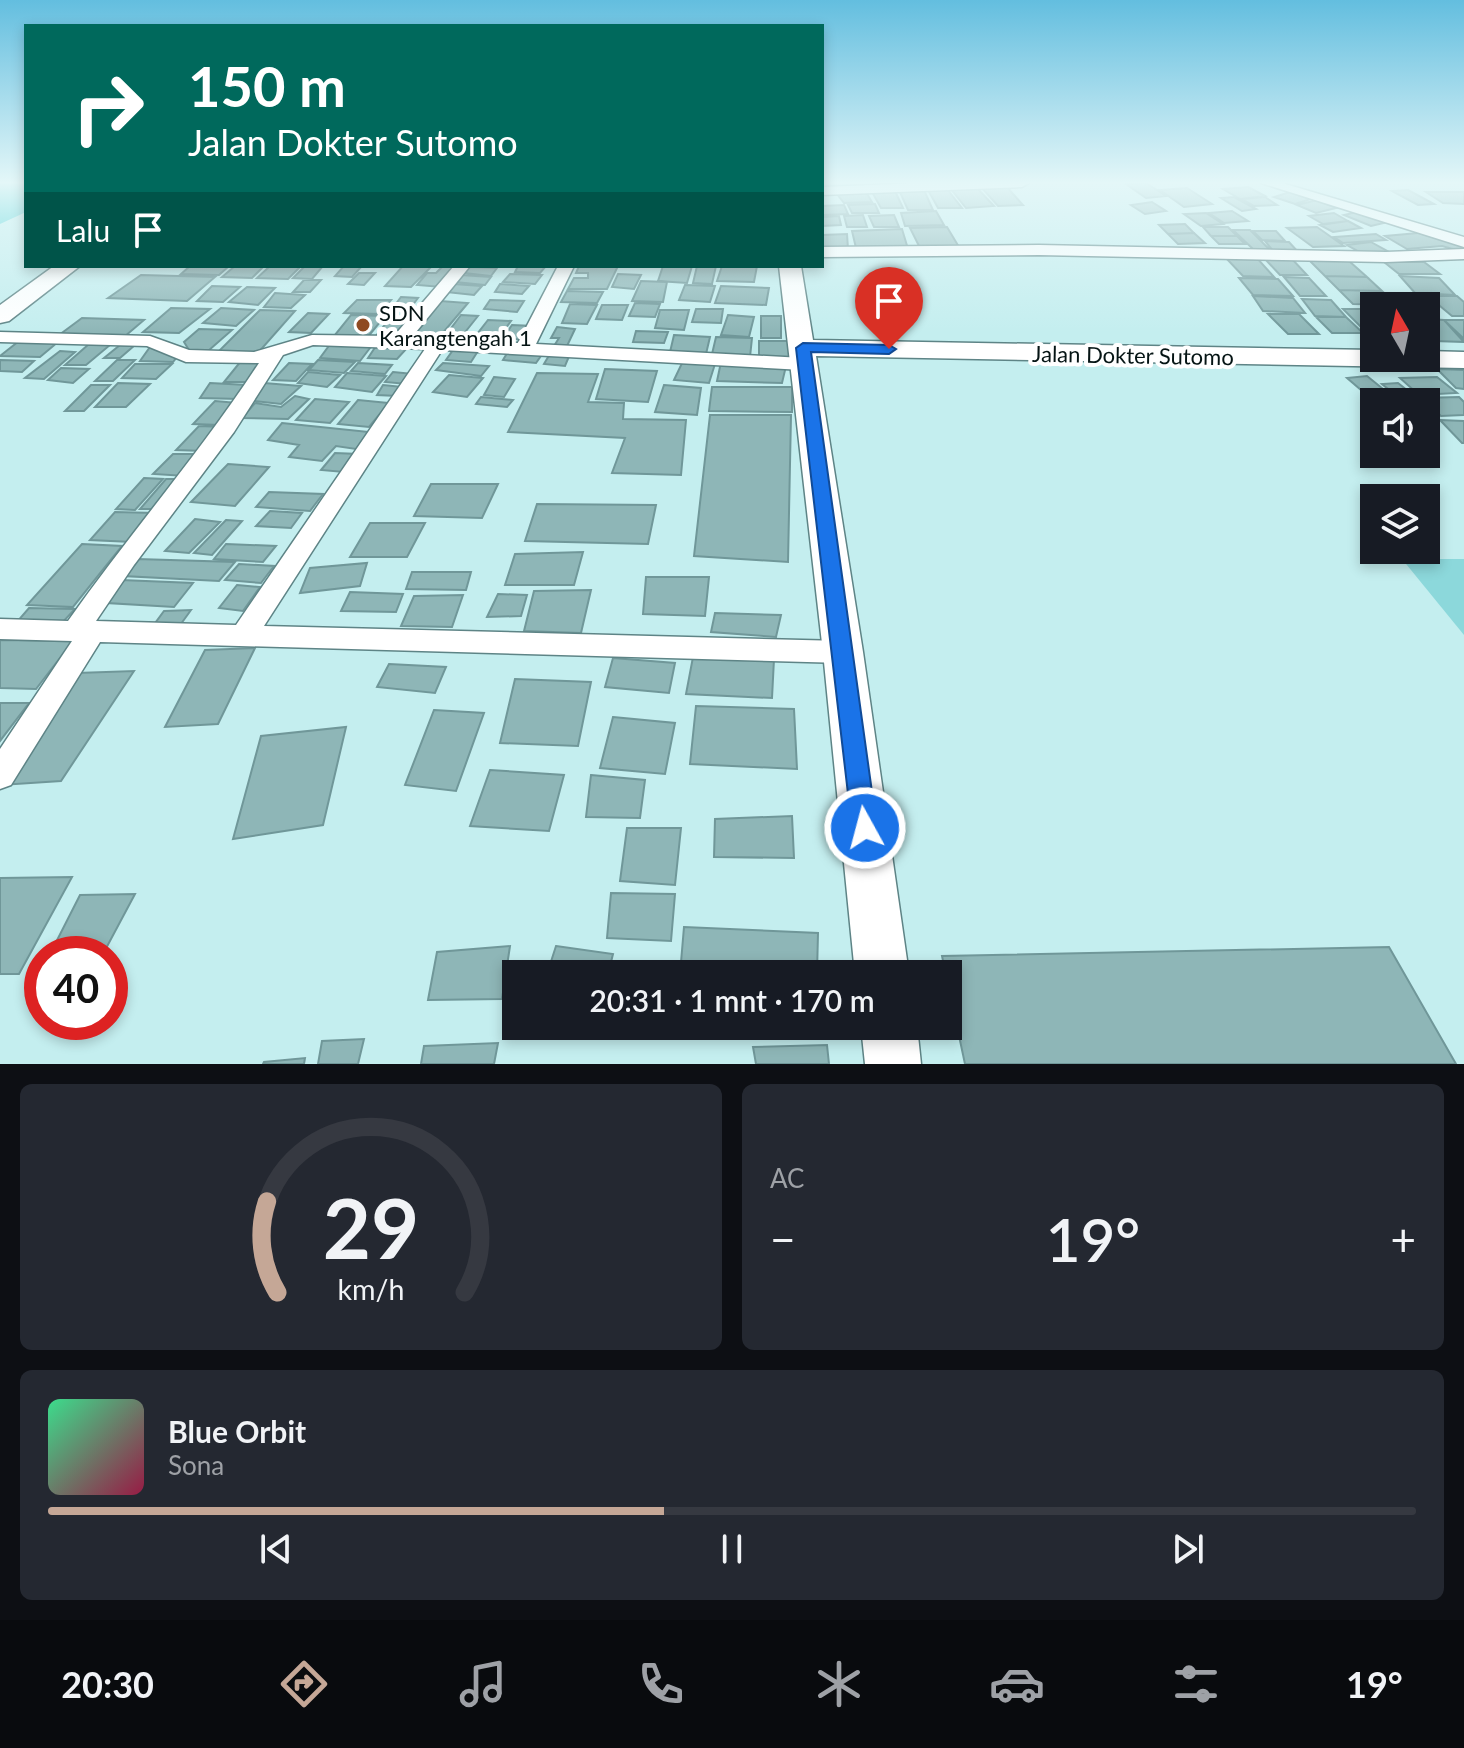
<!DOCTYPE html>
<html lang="id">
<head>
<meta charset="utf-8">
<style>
  body { margin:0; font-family:Lato,sans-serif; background:#242831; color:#f1f3f6; height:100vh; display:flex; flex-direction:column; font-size:30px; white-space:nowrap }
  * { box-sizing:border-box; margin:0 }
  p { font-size:26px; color:#9ea1a6 }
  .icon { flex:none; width:44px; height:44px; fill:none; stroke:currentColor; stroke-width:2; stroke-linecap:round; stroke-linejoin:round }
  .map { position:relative; height:1064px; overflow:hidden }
  .panel { display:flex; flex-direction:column; gap:20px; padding:20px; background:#0d0f14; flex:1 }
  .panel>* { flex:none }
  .guide { position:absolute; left:24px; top:24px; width:800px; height:244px; border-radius:0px; box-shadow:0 4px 12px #0003; background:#00695c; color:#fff; overflow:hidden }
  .needle { width:52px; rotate:351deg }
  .controls { position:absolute; left:1360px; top:292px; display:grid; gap:16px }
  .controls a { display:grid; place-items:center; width:80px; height:80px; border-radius:0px; background:#171b24; box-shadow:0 4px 12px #0003; font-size:40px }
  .speed { position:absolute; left:24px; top:936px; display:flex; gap:16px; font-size:40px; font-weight:700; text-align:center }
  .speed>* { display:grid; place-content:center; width:104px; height:104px; border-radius:50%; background:#171b24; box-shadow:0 4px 12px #0003; line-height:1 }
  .speed .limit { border:12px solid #d22; background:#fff; color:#111 }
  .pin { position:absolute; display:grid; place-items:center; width:68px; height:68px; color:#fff; margin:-82px -34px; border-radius:50% 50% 50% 0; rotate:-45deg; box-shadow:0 0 8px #0007 }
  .pin .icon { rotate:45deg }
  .me { position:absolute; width:88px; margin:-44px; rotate:353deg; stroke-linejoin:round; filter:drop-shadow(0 0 6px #0008) }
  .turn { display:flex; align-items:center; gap:28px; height:168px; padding:0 32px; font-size:36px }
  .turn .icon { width:104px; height:104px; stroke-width:2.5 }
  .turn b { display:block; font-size:56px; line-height:68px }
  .then { display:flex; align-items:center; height:76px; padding:0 32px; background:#0003; gap:16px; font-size:30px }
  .big { font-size:60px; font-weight:600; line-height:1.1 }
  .panel .tile { flex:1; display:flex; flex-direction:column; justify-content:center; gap:12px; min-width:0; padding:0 28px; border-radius:12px; background:#242831 }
  .panel .dial { align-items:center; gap:0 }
  .dial svg { height:208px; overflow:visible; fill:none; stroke:#363941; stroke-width:7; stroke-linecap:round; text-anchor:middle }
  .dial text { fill:#f1f3f6; stroke:none }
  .song { display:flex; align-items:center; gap:24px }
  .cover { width:96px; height:96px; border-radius:12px; background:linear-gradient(135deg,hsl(150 70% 55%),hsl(340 70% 35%)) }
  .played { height:8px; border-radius:4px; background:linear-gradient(90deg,#c5a796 45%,#363941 45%) }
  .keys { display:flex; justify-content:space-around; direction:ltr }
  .heat { display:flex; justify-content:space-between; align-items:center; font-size:44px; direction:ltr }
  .panel .tiles { flex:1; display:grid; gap:20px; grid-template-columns:1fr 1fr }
  .tile:last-child { grid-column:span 2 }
  .trip { position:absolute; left:502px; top:960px; width:460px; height:80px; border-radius:0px; background:#171b24; box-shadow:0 4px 12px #0003; font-weight:600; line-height:80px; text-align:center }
  .dock { display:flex; height:128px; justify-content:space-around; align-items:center; background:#090b0e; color:#9ea1a6 }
  .dock .icon { width:56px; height:56px }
  .dock .selected { color:#c5a796 }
  .dock b { font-size:36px; color:#f1f3f6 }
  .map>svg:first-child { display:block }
</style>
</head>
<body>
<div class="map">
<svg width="1464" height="1064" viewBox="0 0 1464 1064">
  <rect width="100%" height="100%" fill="#c4eeef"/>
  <!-- green -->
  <path fill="#8cd8db" d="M1402 559H1464V635Z"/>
  <!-- water -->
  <path fill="#3dcdd2" d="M0 183H26V212L0 224Z"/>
  <!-- building -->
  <path fill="#8eb6b7" stroke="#709799" stroke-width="2" d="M1146 183 1166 196 1146 198 1126 184Z
    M1006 186 1023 205 998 206 981 187Z
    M976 187 994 206 966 208 951 189Z
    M1248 187 1265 196 1240 199 1223 189Z
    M1187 188 1212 204 1184 207 1160 190Z
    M947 189 962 208H938L928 190Z
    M899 190H924L933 210H908Z
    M1408 190 1434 204 1418 205 1392 191Z
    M895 191 903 208H881L872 192Z
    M866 192 872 202 844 203 837 194Z
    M1290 192 1311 199 1295 204 1274 197Z
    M1426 192H1464V204L1443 203Z
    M1234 197 1256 209 1242 211 1221 198Z
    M1265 197 1277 205 1254 206 1242 199Z
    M1317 200 1336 208 1316 213 1297 205Z
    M1152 202 1166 211 1145 214 1131 205Z
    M875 204 879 213H852L848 205Z
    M844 205 848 214 822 215V206Z
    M936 211 944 225 905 226 901 213Z
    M1232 211 1248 221 1224 223 1209 213Z
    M1361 211 1388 222 1371 226 1344 215Z
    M1206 213 1223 224 1201 226 1184 214Z
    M1334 213 1348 221 1323 224 1309 216Z
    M863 215 867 227H847L844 216Z
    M894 215 899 227H874L869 216Z
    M839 216 841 225 822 226V217Z
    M1348 221 1361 228 1333 232 1320 225Z
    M1185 224 1194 233 1168 234 1159 225Z
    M947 227 959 247 920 248 910 228Z
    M1203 227H1228L1237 236H1211Z
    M1317 227 1344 246 1313 247 1287 228Z
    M902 229 908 249 856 248 852 231Z
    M1233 230H1250L1270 250 1253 249Z
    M1253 231H1276L1285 241 1262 240Z
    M1429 232 1464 244V252L1442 246 1407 249 1385 236Z
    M1194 233 1205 243 1178 244 1168 234Z
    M847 234 848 249H822V235Z
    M1376 234 1386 240 1343 243 1334 237Z
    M1211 236H1237L1245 244H1219Z
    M1265 241 1289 242 1299 253 1274 252Z
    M1371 242 1389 252 1365 255 1347 245Z
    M1225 257H1256L1274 277 1243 276Z
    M1265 259H1292L1307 275H1280Z
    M1309 260 1349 261 1367 277 1325 276Z
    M1384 262H1424L1440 274H1399Z
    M190 266H229L219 275 181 274Z
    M235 266H264L252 278 222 277Z
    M270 266H301L288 279 257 278Z
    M305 266H323L312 279 293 278Z
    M344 266H362L352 277 335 276Z
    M403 266H432L411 287 385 286Z
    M443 266H460L442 287 417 285 427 273H436Z
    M518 266H546L540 273 515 272Z
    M579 266H618L607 289H568L574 278H588V273H576Z
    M663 266H692L687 283 658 281Z
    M697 266H716L712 284 693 283Z
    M722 266H757L754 282 717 281Z
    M469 267 497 268 491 276 464 273Z
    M359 273H375L364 285 348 284Z
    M510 274 542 275 535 284 503 282Z
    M618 274 641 275 634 289 612 287Z
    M141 275 215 277 187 301 108 298Z
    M461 275 491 277 485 285 455 282Z
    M1325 276 1367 277 1382 291 1339 290Z
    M1400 276 1439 278 1455 295 1415 293Z
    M1284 277 1309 278 1326 296H1300Z
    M1239 278 1278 279 1293 296 1253 295Z
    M304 280H321L310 292H293Z
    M641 281 667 282 663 302 632 301Z
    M453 284 482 286 474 295 446 292Z
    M500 284 529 286 522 294 495 292Z
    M685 285 715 286 710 302 679 300Z
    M212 286 240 287 223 302 197 301Z
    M721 286 769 288 766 305 715 303Z
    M247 287 275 288 258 305 229 302Z
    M1339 290 1382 291 1397 305 1353 304Z
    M567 291 603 292 597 303 561 302Z
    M275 293 305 295 291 308 264 307Z
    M1253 296 1293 298 1305 313 1263 311Z
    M1428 296H1457L1464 302V316H1452Z
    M401 297 418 298 409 310 392 309Z
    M1302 299 1331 300 1346 317 1315 316Z
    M357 300H391L379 314 344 313Z
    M490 300 524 301 517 312 484 309Z
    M440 301 468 303 442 334 414 333Z
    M635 303 660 304 655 317 629 316Z
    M570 304 597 305 587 324 562 323Z
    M602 305H628L622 320 596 319Z
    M171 308 210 309 179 333 143 332Z
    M221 308 254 310 236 326 203 323Z
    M696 309H723L721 323 692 322Z
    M1343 309H1371L1374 312V340Z
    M260 310 295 311 257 354 218 352Z
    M660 310H689L684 330 655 328Z
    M308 313 329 314 311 333 289 332Z
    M1268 314H1299L1319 334H1288Z
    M351 315 385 316 367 338 334 336Z
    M461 315 478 316 458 341 442 340Z
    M728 315 754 317 749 337 721 335Z
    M761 316H781V338H761Z
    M391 317 414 318 396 338 375 337Z
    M1316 317H1346L1363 333H1332Z
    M82 318 144 320 124 337 59 335Z
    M1426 319 1444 320 1464 342 1434 341 1426 333Z
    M488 320 511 321 497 340 474 338Z
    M1444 320H1464V339Z
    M512 325 533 326 525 340 503 338Z
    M557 327 575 329 567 346H554L559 338H551Z
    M199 329 232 330 208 351 189 350 184 342Z
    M636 331 668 332 664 343 633 342Z
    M674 335 710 337 706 354 670 352Z
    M716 337 752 338 750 357 712 354Z
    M19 341 58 342 40 357 0 356Z
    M759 341H791V359L759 357Z
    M331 343 373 344 360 361 320 358Z
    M89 344 110 345 86 365H65Z
    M120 345H135L120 358H104Z
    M376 346 408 347 397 359 368 358Z
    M150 347 177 357 173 362 140 361Z
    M453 350 478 351 471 362 446 360Z
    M509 350 543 353 536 363 503 360Z
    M60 351 75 352 44 379 25 378Z
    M551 352 570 354 565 366 544 364Z
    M0 360 34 361 22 372 0 371Z
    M117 360H135L113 381H95Z
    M263 360 250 382H224L241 361Z
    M318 360 355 362 344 373 309 370Z
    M683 361 715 364 709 383 674 380Z
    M721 362 786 366 782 383 717 381Z
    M289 363 312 364 296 381 273 380Z
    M358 363 392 365 385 374 351 371Z
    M443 363 489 366 481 376 436 370Z
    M135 364H172L156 379 122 378Z
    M61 368 89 369 73 383 48 380Z
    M605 369 657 371 648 402 596 399Z
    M1437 369 1464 370V389L1456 388Z
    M308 372 340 375 327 387 298 383Z
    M393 372 414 374 407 384 385 382Z
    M347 373 386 376 372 392 335 387Z
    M537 373 598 374 588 402 624 403 623 419 686 420 681 475 612 473 625 438 508 432Z
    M449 375 483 378 467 397 433 392Z
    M1367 376 1399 402H1375L1347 378Z
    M494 377 515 379 504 397 484 395Z
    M1437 377 1457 393 1419 395 1400 378Z
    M118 383 150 384 126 407H95Z
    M210 383 247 385 240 399 200 398Z
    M264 383 301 386 281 404 254 401Z
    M1398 383 1422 402H1404L1382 384Z
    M91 385H110L84 411H65Z
    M383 385 403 387 398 396 377 395Z
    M664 385 701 388 697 415 655 412Z
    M712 387H792V412L709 411Z
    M295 396 309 399 288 419 242 418 255 403 281 407Z
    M481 397 513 400 507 407 476 404Z
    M1459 397 1464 402V415L1441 416 1422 398Z
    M315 399 349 402 330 423 296 420Z
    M358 400 389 403 369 427 338 424Z
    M215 401 238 403 220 425 193 424Z
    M710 415H791L788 562 694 556Z
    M1440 420 1464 421V443H1462Z
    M282 423 369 432 356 449 336 446 322 461 289 457 299 445 268 440Z
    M199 426 224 427 205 451 176 450Z
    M335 453 358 454 344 472 321 470Z
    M173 454H203L186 476 153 474Z
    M228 464 269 467 235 506 191 502Z
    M144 478 163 479 135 510 116 509Z
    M166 479H184L160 509H140Z
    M431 484H498L482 518 414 516Z
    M269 492 323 494 310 511 256 507Z
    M537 504 656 505 648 544 525 541Z
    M270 511 302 513 291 528 256 526Z
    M115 512 154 513 132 542 90 540Z
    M195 519 220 522 189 553 165 551Z
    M226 520 242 521 212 555 194 553Z
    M370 523H425L407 557H350Z
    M82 544 122 546 73 607 27 605Z
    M226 544 276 546 263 562 214 559Z
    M583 552 574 585H505L515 554Z
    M137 559 235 562 219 581 123 576Z
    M367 563 360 586 300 593 310 568Z
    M239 564 274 566 261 583 225 580Z
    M412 572H471L466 590 406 589Z
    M646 577H709L705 616 643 614Z
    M121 580 193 583 174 607 107 603Z
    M237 585 260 587 243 611 219 608Z
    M591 590 581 633 524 631 534 591Z
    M350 592 403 594 396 612 341 611Z
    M498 594 527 595 521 616 487 617Z
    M463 595 452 627 401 626 414 596Z
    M29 608 75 609 61 624 16 623Z
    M191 610 178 628 153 626 164 611Z
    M715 613 781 615 776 637 711 632Z
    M0 640 73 641 36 689 0 688Z
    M255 648 218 724 165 727 205 650Z
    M693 657 774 659 772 698 686 694Z
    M613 658 675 663 669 693 605 687Z
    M389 664 446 667 435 693 377 687Z
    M134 671 61 781 1 785 77 673Z
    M515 679 591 682 578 746 500 743Z
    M0 703H29L0 741Z
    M696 706 794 709 797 769 690 764Z
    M434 710 484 713 456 791 405 785Z
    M613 717 675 723 665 774 600 768Z
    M346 727 323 825 233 839 261 736Z
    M490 770 564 775 549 831 470 826Z
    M591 775 645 780 640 818 586 817Z
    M792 816 794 858 714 857 715 819Z
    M627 828H681L675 885 620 881Z
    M72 877 19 974H0V878Z
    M611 893 675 894 671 941 607 938Z
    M135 894 103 954H50L80 895Z
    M684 927 818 933 817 974H680Z
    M510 946 502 999 428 1000 437 952Z
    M556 946 613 954 608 974H547Z
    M1389 947 1456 1064H965L942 956Z
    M736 1026H816V1034Z
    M364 1039 358 1064H318L322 1041Z
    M498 1043 494 1064H421L424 1046Z
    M827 1045 829 1064H756L753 1047Z
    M305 1058 304 1064H263L264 1062Z"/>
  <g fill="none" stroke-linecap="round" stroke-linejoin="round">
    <defs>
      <path id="street" d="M920 183H1029L1022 187 822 195V187Z
        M1261 183H1282L1464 237V247Z
        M1039 245 1386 252 1464 249V259L1386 262 1039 255 822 257V247Z
        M454 266H470L412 337 518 343 558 266H574L536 344 803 358 812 364 803 370 442 350 264 626 843 641 853 644 857 652 853 660 843 663 100 642 11 785 0 789V749L72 641 0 639V619L68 621C130 533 201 452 259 363L186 362 147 346 0 342V332L150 336 189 350 254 352 312 335 394 336ZM313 345 425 349 236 625 96 621 134 565 234 432 283 355Z"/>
      <path id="secondary" d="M54 266H80L9 321 0 323V305Z
        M779 266H801L813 340 1374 350V358H1426V351L1464 352V368L816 356 863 652 909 974H855L823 652Z
        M861 1026H917L921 1064H865Z"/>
    </defs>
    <!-- street casing -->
    <use href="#street" stroke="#5e8486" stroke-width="3"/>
    <!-- secondary casing -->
    <use href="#secondary" stroke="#5e8486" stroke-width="3"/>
    <!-- street -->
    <use href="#street" fill="#fff" fill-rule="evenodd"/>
    <!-- secondary -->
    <use href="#secondary" fill="#fff" fill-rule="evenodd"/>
  </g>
  <!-- sky -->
  <linearGradient id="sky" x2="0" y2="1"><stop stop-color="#63bedf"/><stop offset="0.55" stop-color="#e4f7f8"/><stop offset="1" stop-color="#e4f7f8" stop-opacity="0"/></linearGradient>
  <rect width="1464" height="332" fill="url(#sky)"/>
  <!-- route -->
  <path fill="#1a73e8" stroke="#114b97" stroke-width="2" d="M803 343 889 345 896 349 889 354 811 352 877 828 873 836 865 839 856 836 852 828 796 348Z"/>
  <!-- markers -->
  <circle fill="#8f4a21" stroke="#fff" stroke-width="3" cx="363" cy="325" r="8"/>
  <g text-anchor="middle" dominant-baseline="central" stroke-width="8" stroke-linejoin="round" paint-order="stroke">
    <!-- far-poi labels -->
    <g font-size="22" fill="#051414" stroke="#fff" text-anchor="start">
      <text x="379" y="312">SDN<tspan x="379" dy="25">Karangtengah 1</tspan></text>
    </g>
    <!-- far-street labels -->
    <g font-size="22" fill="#051414" stroke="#fff">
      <text transform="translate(1133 355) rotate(1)">Jalan Dokter Sutomo</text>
    </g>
  </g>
</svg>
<div class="controls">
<a><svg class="needle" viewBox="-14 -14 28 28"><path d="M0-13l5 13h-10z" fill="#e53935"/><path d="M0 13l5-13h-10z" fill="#9ea1a6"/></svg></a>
<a><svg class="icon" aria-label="sound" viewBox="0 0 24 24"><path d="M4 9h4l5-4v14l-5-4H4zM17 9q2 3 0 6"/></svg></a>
<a><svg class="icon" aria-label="layers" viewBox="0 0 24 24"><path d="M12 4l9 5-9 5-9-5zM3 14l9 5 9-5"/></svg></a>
</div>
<div class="speed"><div class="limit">40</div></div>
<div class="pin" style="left:889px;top:349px;background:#d93025"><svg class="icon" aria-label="arrive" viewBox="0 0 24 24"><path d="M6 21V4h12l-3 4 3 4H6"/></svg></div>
<svg class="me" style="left:865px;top:828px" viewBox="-20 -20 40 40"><circle r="17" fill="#1a73e8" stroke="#fff" stroke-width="3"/><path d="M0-11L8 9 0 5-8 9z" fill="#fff"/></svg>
<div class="trip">20:31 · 1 mnt · 170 m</div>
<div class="guide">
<div class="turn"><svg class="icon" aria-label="right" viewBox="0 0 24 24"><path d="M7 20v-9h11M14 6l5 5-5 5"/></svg><div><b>150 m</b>Jalan Dokter Sutomo</div></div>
<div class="then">Lalu<svg class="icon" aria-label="arrive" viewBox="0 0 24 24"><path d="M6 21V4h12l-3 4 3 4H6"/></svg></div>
</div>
</div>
<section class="panel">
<div class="tiles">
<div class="tile dial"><svg viewBox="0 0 100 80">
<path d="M14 69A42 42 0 1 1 86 69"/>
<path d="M14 69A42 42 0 0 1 10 34" stroke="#c5a796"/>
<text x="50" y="56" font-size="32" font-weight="700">29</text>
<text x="50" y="72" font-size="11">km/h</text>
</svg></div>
<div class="tile"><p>AC</p>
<div class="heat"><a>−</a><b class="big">19°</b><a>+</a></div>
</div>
<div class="tile">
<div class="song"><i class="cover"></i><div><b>Blue Orbit</b><p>Sona</p></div></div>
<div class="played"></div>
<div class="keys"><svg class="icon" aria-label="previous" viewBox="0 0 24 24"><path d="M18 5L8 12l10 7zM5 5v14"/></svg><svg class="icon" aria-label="pause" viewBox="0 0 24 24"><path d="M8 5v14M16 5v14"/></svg><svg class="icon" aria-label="next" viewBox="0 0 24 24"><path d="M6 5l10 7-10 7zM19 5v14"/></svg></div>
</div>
</div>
</section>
<nav class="dock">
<b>20:30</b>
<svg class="icon selected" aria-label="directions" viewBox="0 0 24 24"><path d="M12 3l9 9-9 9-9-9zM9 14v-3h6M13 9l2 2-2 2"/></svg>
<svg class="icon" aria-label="music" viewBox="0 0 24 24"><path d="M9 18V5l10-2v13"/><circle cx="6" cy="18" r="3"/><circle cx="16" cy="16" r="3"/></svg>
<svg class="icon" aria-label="phone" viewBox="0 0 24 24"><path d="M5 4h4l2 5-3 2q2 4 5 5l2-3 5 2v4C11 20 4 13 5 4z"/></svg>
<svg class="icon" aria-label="climate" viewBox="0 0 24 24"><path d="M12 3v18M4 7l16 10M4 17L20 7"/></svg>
<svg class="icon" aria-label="car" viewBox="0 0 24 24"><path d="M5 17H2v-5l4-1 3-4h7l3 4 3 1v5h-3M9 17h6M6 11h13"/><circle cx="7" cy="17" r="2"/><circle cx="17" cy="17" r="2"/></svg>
<svg class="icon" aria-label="filters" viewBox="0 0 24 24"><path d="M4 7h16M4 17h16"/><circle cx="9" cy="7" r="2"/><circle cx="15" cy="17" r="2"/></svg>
<b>19°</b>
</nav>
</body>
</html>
